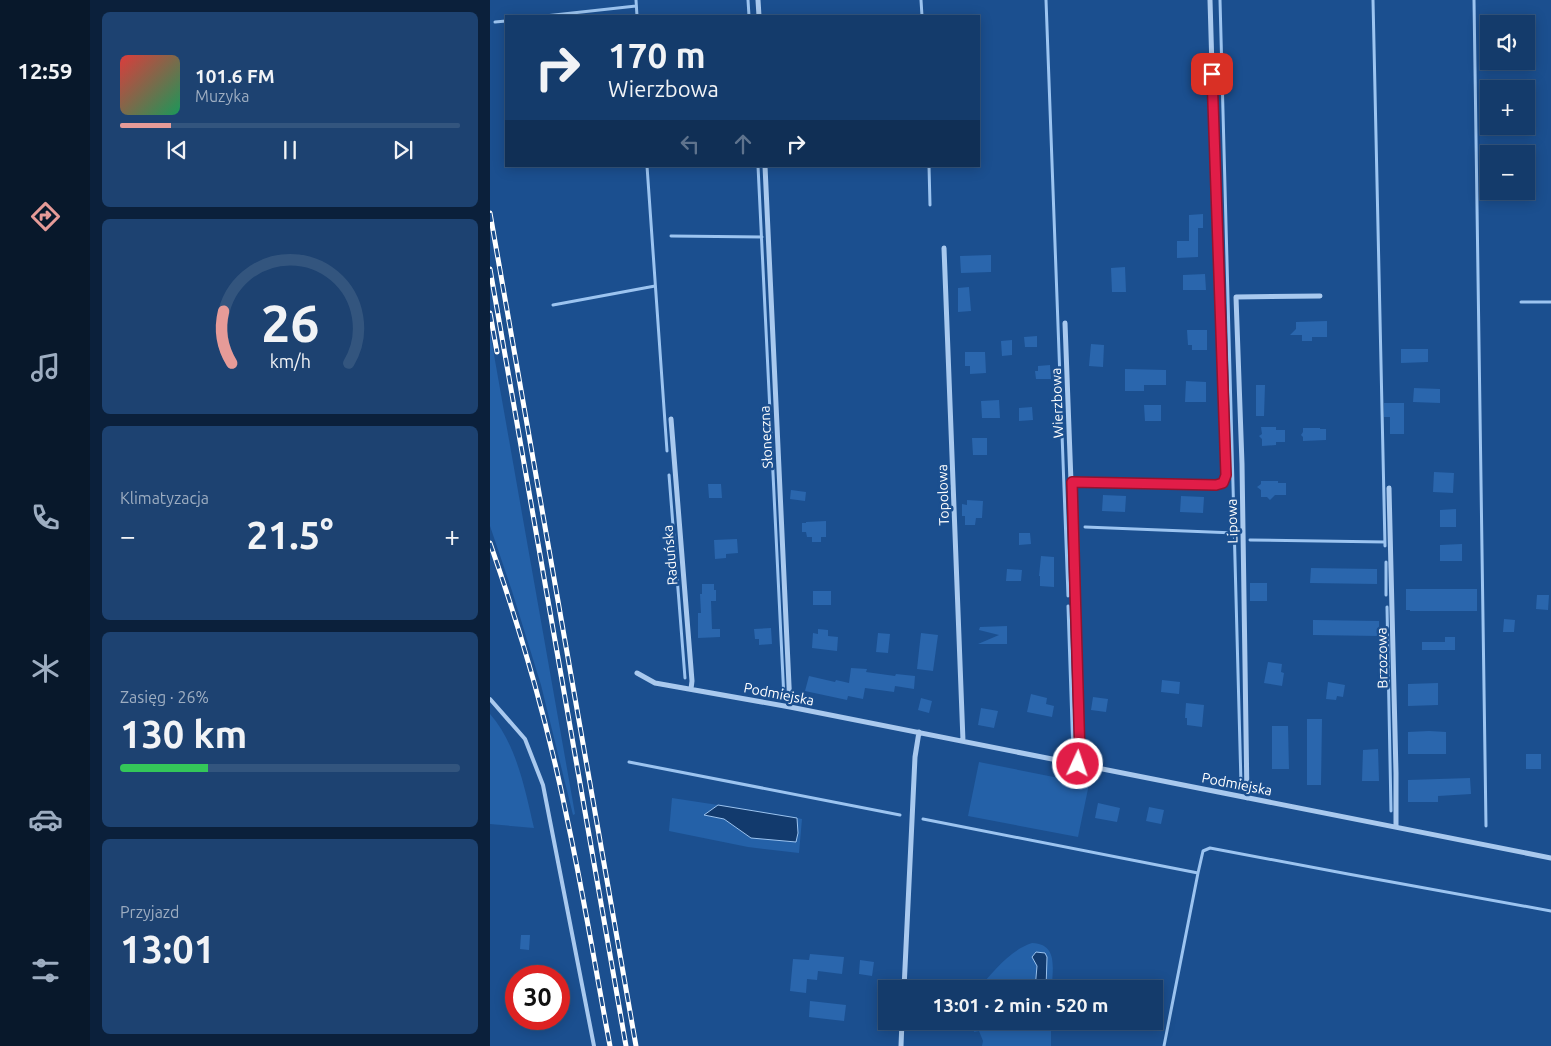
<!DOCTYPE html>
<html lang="pl">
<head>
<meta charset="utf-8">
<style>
  body { margin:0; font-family:Ubuntu,sans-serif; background:#1d4271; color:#f1f3f6; height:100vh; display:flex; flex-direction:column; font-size:19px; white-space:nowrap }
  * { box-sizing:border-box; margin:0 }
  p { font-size:16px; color:#9dadc1 }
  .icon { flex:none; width:28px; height:28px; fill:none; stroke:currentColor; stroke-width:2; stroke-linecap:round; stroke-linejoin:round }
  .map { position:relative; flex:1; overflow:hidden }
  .details { display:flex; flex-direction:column; gap:12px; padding:12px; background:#0b203b; width:400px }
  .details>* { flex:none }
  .guide { position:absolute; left:15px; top:15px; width:475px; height:152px; border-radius:0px; box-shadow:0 2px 12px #0003,0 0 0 1px #33557e; background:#143b6b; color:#f1f3f6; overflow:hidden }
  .buttons { position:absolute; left:990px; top:15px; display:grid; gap:10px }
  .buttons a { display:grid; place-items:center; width:55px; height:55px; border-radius:0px; background:#143b6b; box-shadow:0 2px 12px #0003,0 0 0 1px #33557e; font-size:25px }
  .speed { position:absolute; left:15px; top:965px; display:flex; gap:10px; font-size:25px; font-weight:700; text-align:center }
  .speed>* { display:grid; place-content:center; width:65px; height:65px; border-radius:50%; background:#143b6b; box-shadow:0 2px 12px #0003,0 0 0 1px #33557e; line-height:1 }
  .speed .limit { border:8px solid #d22; background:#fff; color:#111 }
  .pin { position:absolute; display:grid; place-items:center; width:42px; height:42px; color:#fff; margin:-21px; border-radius:10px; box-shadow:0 2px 8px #0006 }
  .me { position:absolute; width:55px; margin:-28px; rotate:3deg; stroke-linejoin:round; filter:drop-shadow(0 0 4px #0008) }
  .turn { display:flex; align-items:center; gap:18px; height:105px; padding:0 20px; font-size:22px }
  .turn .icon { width:65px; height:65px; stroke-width:2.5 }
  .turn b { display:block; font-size:35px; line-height:42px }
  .lanes { display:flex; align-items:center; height:48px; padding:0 20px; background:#0003; justify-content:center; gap:25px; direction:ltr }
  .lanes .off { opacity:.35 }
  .big { font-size:38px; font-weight:700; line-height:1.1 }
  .details .card { flex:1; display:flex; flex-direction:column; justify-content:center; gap:8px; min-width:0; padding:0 18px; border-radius:8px; background:#1d4271 }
  .details .dial { align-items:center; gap:0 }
  .dial svg { height:130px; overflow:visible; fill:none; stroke:#33557e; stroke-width:7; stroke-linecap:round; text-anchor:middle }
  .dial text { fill:#f1f3f6; stroke:none }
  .song { display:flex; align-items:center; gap:15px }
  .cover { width:60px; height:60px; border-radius:8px; background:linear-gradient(135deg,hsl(0 70% 55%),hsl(150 70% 35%)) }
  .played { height:5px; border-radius:2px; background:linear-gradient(90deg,#e69b98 15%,#33557e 15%) }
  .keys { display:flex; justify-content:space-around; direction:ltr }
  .heat { display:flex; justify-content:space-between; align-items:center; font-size:28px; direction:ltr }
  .charge { height:8px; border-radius:4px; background:linear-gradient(90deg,#34c759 26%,#33557e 0) }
  .trip { position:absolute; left:388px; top:980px; width:285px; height:50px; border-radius:0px; background:#143b6b; box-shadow:0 2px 12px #0003,0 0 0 1px #33557e; font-weight:700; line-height:50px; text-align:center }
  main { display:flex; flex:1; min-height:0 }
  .menu { display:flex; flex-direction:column; width:90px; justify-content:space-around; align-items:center; background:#08182b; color:#9dadc1 }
  .menu .icon { width:35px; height:35px }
  .menu .active { color:#e69b98 }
  .menu b { font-size:22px; color:#f1f3f6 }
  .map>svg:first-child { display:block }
</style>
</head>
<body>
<main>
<nav class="menu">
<b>12:59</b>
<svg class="icon active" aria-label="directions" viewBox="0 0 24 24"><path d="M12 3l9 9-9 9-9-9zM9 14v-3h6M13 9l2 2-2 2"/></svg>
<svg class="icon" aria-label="music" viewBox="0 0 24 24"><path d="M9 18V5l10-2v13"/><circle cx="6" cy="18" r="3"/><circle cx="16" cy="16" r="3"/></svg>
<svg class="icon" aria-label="phone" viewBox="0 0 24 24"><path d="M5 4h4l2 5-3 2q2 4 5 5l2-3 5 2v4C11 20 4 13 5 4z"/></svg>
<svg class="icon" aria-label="climate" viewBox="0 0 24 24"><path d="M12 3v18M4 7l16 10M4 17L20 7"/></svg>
<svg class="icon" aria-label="car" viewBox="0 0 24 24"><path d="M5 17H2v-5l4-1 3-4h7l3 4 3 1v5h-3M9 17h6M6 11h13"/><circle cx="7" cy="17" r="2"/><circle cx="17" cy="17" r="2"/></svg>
<svg class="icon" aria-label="filters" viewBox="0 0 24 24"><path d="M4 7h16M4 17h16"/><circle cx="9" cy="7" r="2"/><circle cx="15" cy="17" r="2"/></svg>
</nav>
<section class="details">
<div class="card">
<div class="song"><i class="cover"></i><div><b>101.6 FM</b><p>Muzyka</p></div></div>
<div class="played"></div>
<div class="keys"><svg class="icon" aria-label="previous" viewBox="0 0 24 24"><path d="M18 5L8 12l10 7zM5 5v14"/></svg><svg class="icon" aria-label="pause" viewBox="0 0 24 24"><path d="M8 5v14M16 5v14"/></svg><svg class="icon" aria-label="next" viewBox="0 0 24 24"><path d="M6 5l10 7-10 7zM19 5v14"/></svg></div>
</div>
<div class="card dial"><svg viewBox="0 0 100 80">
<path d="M14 69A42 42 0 1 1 86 69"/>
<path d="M14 69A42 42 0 0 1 9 37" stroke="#e69b98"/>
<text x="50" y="56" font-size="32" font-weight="700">26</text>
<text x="50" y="72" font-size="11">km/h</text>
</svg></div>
<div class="card"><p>Klimatyzacja</p>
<div class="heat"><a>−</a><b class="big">21.5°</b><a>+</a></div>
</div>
<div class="card"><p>Zasięg · 26%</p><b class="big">130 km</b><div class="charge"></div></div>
<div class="card"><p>Przyjazd</p><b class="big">13:01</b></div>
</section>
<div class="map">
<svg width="1061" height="1046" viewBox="0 0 1061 1046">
  <rect width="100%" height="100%" fill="#1b4f8f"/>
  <!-- green -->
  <path fill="#2461a8" d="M0 332 85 814 83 815 51 685 22 591 0 526Z
    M0 714C27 745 35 790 44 828L0 824Z
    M489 762 599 784 588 837 478 816Z
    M182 798 228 805 215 815 234 819 261 838 308 833 307 818 312 819 309 853 258 847 179 831Z
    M542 943C569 944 562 969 562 989H556L557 957 547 966 545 989H488C503 972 520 950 542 943Z
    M484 1021H561V1046H492L493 1041 489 1031 484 1032Z"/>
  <!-- water -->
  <path fill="#123a6d" stroke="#9cc4f0" d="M228 805 307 818 308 833 306 842 261 838 234 819 214 815Z
    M546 952 555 953 557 957 556 989H545L547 966 542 957Z"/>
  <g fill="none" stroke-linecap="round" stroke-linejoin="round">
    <!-- stream -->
    <path stroke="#9cc4f0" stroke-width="3" d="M146 0 147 16
      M258 0 259 16
      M431 0 432 16
      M556 0 578 596
      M730 0 751 784
      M883 0 895 546
      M984 0 996 826
      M55 16 146 6
      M5 22 16 21
      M157 166 177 451
      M268 166 294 699
      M439 166 440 205
      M181 236 272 237
      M1031 302H1061
      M63 305 165 286
      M179 475 195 678
      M595 527 745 533
      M760 540 895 542
      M896 562V595
      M578 606 583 754
      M897 607 901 811
      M139 762 410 815
      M433 819 708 873 713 851 720 848 858 874 1061 911
      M674 1046 708 873"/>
  </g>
  <!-- building -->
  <path fill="#2a66ad" d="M713 214V228H708V257L687 258V241H699V215Z
    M501 255V272L471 273 470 256Z
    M635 267 636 292H622L621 268Z
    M715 274 716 290H693V275Z
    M479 287 481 311 468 312V288Z
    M837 321V337H822V341H812V335H800L806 329V322Z
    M697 330H717V350H702V345H698Z
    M547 336V347H535L534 337Z
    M522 340V355L512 356 511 341Z
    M601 344 614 345 613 367 599 366Z
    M911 349H938V362L911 363Z
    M475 352H495L496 373 480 374V366H475Z
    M560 365 561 379H546L545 371H548V366Z
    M635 369 676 370V385H654V391H635Z
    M696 381 716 382V402H695Z
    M766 385H775L774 416H766Z
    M924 388 950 389V403L923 402Z
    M509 400 510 418H492L491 401Z
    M894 403H914V434H900V417H894Z
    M654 405H671V421H655Z
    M542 407 543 420 529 421V408Z
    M771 427H786V430H795V442H786V445L772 446V439L769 436 772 434Z
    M813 428H830V429H836V440L813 441V437L811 435 813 432Z
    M482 438H497V455H483Z
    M944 472 964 473 963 493 943 492Z
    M771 481H788V483H796V495H785L780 500 777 497H771V490L767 487 771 484Z
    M218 484H231L232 498H219Z
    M301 490 316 492 315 501 300 499Z
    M613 495 636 496 635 512 612 511Z
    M691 496 714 497 713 513 690 512Z
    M477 500 493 501 492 518H486L485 525H475V516H472V504L477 505Z
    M966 509V527H950V510Z
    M336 521V537H331V542H322V537H317L316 532H312V523H316V522Z
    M529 533H540L541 544 529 545Z
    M247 539 248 553 236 554V558L225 559 224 540Z
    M972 544V561H950V545Z
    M551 556 564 557V587L550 586V576H549Z
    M821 568 887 569V584L820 583Z
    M517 569 532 570 531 581H516Z
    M760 583H777V601H760Z
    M212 584H224V590H226V601H221L222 629H230V637L208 638V613H211L210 594H212Z
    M916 589H987V611H920V610H916Z
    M323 591H341V605H323Z
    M1047 595H1059L1058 610 1046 609Z
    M1014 619 1025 620 1024 632H1013Z
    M823 620 889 621V636L823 635Z
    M517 626V644H488L509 635 489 630 490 627Z
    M281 628 282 644 269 645V639H265L264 629Z
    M328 629 338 630V636L348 637 347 651 322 648 323 633 328 634Z
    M388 633 400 634 398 653 386 652Z
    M431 633 448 635 443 671 427 669Z
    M955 637H965V650H932V642H955Z
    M778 662 792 664 791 672 794 673 792 686 774 683Z
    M361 668 377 669 376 672 405 676 406 674 425 676 424 689 405 686 404 692 375 688 373 699 358 696 357 700 315 691 319 676 345 682 346 680 359 683Z
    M672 680 690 682 689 694 671 692Z
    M838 682 855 685 853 697 847 696 846 700 836 699Z
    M948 683V705L918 706V684Z
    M541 694 557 698 556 704 564 706 562 717 537 712Z
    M603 697 618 699 616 712 601 710Z
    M431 698 442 701 439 713 428 710Z
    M696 703 714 705 712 727 697 725V718H695Z
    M491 708 508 711 504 728 488 725Z
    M817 719H832L831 785H817Z
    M782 726H798L799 769H782Z
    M939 731 956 732V754H918V732Z
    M888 749 889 781H872L873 750Z
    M1036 754H1051V769H1036Z
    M980 778 981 794 948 796V802H918V780Z
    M608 803 630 808 627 822 605 818Z
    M659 807 674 810 671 824 656 821Z
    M31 935H40L39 950 30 949Z
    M320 954 354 957 352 974 328 971 327 980 317 979 316 993 300 991 303 959 319 960Z
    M370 960 384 962 382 976 369 974Z
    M320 1001 356 1005 354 1021 319 1017Z"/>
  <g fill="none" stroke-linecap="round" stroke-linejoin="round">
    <!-- lane -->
    <path stroke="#a9c9ee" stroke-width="4" d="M0 699 35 739 53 785 104 1046"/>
    <!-- street -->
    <path stroke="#a9c9ee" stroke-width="5" d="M268 0 269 16
      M275 166 300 707
      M454 248 473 741
      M575 323 581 482
      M181 419 202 681 201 689
      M899 488 906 773V827
      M147 673 165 683 300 707 1061 858
      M588 764 590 757 581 482 726 485 733 483 736 475 726 205 720 0
      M757 798 752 464 746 297 830 296
      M414 989 425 757 429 732
      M411 1046 412 1021"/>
    <defs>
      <path id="rail" d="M0 213 146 1046
        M0 269 136 1046
        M0 313 7 352
        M0 543C32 634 59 728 78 823 94 897 106 972 120 1046"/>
    </defs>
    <!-- rail casing -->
    <use href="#rail" stroke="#fff" stroke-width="5"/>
    <!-- rail -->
    <use href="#rail" stroke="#1b4f8f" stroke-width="3" stroke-dasharray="9" stroke-linecap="butt"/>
  </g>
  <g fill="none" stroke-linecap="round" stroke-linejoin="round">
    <defs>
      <path id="route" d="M588 764 590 757 582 482 726 485 733 483 736 475 722 74"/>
    </defs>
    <!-- route casing -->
    <use href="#route" stroke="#92132f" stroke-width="12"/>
    <!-- route -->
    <use href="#route" stroke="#e11d48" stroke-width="9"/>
  </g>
  <g text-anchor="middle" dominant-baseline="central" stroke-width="5" stroke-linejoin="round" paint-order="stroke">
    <!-- street labels -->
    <g font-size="14" fill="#fff" stroke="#1b4f8f">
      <text transform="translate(567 403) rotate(-92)">Wierzbowa</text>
      <text transform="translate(276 437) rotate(-93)">Słoneczna</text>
      <text transform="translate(453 495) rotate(-92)">Topolowa</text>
      <text transform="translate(742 521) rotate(-91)">Lipowa</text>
      <text transform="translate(180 555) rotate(-95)">Raduńska</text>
      <text transform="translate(892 658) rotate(-91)">Brzozowa</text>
      <text transform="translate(289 694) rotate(11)">Podmiejska</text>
      <text transform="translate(747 784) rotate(11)">Podmiejska</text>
    </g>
  </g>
</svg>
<div class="buttons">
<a><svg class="icon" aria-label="sound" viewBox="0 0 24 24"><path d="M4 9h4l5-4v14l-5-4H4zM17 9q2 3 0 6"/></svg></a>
<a>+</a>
<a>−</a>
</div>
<div class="speed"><div class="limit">30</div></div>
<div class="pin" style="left:722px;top:74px;background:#d93025"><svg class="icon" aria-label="arrive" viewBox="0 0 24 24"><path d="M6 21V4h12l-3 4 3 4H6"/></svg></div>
<svg class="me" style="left:588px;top:764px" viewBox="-20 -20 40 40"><circle r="17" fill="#e11d48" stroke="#fff" stroke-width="3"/><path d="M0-11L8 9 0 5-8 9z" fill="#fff"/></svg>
<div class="trip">13:01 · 2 min · 520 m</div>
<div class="guide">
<div class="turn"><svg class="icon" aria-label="right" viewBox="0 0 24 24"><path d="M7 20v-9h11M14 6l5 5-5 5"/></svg><div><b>170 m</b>Wierzbowa</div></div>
<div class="lanes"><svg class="icon off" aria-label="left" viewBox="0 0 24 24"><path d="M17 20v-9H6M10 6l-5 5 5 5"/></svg><svg class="icon off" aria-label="ahead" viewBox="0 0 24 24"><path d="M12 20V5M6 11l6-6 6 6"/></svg><svg class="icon" aria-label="right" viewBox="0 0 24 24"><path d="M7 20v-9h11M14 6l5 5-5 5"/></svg></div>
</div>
</div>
</main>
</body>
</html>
